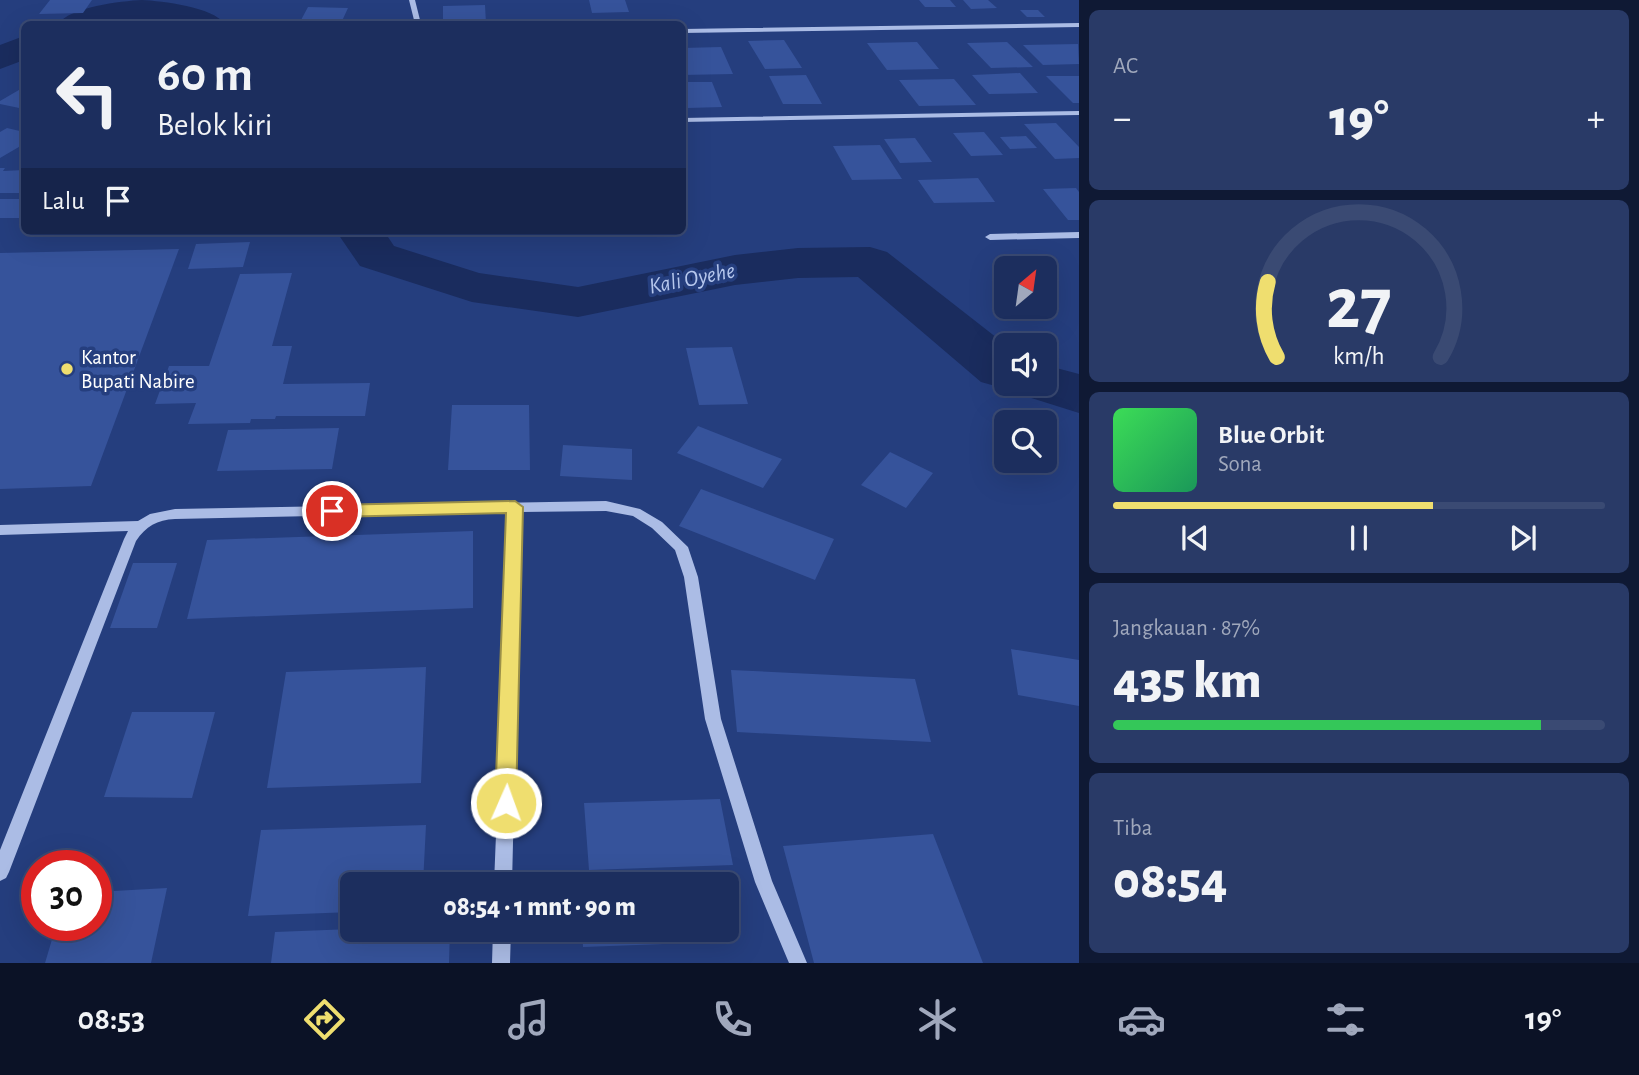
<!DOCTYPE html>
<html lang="id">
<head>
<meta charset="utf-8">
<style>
  body { margin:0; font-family:"Alegreya Sans",sans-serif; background:#293a67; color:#f1f3f6; height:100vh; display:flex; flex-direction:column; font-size:26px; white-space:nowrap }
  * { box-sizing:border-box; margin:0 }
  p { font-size:23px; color:#a0a8bc }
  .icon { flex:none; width:38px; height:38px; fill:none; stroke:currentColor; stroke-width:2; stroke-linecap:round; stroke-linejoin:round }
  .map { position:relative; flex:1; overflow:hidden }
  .details { display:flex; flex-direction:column; gap:10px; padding:10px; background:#0f1934; width:560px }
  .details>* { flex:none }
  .banner { position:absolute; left:21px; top:21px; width:665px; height:214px; border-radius:10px; box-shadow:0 7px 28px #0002,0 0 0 2px #3a4a73; background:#1c2e5e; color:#f1f3f6; overflow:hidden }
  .needle { width:46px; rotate:29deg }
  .buttons { position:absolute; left:994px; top:256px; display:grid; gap:14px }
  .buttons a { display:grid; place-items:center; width:63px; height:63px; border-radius:10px; background:#1c2e5e; box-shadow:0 7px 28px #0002,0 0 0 2px #3a4a73; font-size:35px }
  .speed { position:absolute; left:21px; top:850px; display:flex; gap:14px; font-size:35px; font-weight:700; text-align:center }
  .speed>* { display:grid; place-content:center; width:91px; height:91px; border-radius:50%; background:#1c2e5e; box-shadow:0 7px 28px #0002,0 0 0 2px #3a4a73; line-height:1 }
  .speed .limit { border:10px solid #d22; background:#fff; color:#111 }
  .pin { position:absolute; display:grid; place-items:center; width:60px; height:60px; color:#fff; margin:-30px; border:4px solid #fff; border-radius:50%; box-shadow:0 2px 7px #0007 }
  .me { position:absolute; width:77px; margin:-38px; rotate:2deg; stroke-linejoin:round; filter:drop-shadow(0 0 5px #0008) }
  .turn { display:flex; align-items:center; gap:24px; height:147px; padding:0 21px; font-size:32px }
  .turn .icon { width:91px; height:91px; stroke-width:2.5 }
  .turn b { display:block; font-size:49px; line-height:60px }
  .then { display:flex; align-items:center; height:66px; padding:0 21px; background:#0003; gap:14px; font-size:26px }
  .big { font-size:52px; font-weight:800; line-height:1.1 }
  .details .card { flex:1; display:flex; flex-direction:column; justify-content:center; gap:10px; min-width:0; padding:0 24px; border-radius:10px; background:#293a67 }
  .details .dial { align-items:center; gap:0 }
  .dial svg { height:182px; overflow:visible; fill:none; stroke:#3a4a73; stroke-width:7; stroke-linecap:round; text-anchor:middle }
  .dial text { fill:#f1f3f6; stroke:none }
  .song { display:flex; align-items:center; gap:21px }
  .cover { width:84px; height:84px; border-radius:10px; background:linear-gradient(135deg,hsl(130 70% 55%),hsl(150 70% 35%)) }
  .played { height:7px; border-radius:4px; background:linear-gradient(90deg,#efde6f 65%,#3a4a73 65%) }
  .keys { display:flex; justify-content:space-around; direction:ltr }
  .heat { display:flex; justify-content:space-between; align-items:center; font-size:38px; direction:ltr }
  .charge { height:10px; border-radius:5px; background:linear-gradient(90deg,#34c759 87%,#3a4a73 0) }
  .trip { position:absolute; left:340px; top:872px; width:399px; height:70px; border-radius:10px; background:#1c2e5e; box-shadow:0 7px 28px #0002,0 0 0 2px #3a4a73; font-weight:800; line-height:70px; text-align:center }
  .tab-bar { display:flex; height:112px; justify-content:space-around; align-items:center; background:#0b1226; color:#a0a8bc }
  .tab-bar .icon { width:49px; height:49px }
  .tab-bar .current { color:#efde6f }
  .tab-bar b { font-size:32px; color:#f1f3f6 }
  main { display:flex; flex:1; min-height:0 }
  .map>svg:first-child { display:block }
</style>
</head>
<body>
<main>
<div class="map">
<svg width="1079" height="963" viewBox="0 0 1079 963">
  <rect width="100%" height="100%" fill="#253e7e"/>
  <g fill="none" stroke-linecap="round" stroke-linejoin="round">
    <!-- river -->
    <path fill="#1a2c5e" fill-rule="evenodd" d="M142 0C162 1 213 7 225 24 195 27 168 20 139 20 112 21 85 27 58 24 70 7 121 1 142 0Z
      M24 36V60L0 69V45Z
      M336 231H384L394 246 479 273 578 287 735 255 798 248 870 247 887 252 1006 345V383H1045V365L1079 374V413L1025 396 1018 386 1006 389 981 382 858 277 798 278 735 285 578 317 472 302 360 266Z"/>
  </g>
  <!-- building -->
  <path fill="#36539b" d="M50 0H92L83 13 39 14Z
    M589 0H625L629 12 592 13Z
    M919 0H950L956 7H925Z
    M963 0H988L997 8 971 9Z
    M485 5 486 23 443 24V6Z
    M308 7 348 8 342 21 301 20Z
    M1020 10H1038L1045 17H1027Z
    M784 40 802 68 765 69 748 41Z
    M917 42 939 69 887 70 867 43Z
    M1007 42 1033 67 991 68 967 43Z
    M1078 44 1079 64 1043 65 1023 45Z
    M721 47 733 74 682 75V48Z
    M1020 73 1038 93 989 94 972 75Z
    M806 75 822 104H783L769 76Z
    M1046 76H1079V103H1073Z
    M954 79 976 105 919 106 899 80Z
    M682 82H712L722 107 688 108Z
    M24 87V109L0 104V101Z
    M1056 123 1079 147V158L1055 159 1024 124Z
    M7 128 24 132V144L0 158V132Z
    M984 132 1003 155 971 156 953 133Z
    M1026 136 1037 148 1010 149 1000 137Z
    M915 138 932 162 900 163 884 139Z
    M880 145 902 179 852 180 833 146Z
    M0 168H5L3 171 24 170V193H0Z
    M978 178 995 202 934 203 918 180Z
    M1076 188 1079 192V220H1068L1043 189Z
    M0 199H24V218H0Z
    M250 242 243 267 188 269 196 244Z
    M179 249 91 486 0 489V253Z
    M292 273 272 346H292L283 384 370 383 365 416H276L275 419H251L250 423 188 424 196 403 155 404 169 366H209L240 274Z
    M732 347 748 404 699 405 686 348Z
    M452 405H529L530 470H448Z
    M698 426 782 459 763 488 677 453Z
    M339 428 332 469 217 471 228 430Z
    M563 445 632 449V480L560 476Z
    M890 452 933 473 906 508 861 485Z
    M701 489 834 539 815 580 679 526Z
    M473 531V608L187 619 207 540Z
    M133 563H177L157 628H110Z
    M1011 649 1079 660V706L1018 695Z
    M426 667 421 783 267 788 286 672Z
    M731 670 915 679 931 742 737 732Z
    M132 712H215L192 798 104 797Z
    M720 799 733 865 589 870 584 803Z
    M426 825 423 884H352V912L248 916 261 830Z
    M933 834 983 963H814L783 846Z
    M167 888 151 963H45L56 926H96V892Z
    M352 929H450L449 963H271L275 932Z
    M582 929H715L718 942 583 947Z"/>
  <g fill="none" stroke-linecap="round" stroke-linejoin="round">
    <!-- minor -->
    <path fill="#abbce5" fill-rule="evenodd" d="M409 0H415L421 24H415Z
      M1079 23V27L682 33V29Z
      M1079 111V115L682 122V118Z
      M1079 232V238L990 240 985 237 990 234Z
      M606 501 640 509 662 522 688 547 698 577 721 719 772 881 807 963H789L755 882 705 719 684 577 675 550 652 528 633 516 606 511 521 512 512 884H494L509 512 175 519C157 520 146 526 136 541L9 872 6 878 0 881V850L124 539 128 531 0 535V525L138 521 150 514 175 509Z
      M493 929H511L510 963H492Z"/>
  </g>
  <!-- route -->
  <path fill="#efde6f" stroke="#9b9048" stroke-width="2" d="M515 501 523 507 516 803 513 810 506 813 498 810 495 803 506 513 332 517 323 511 332 505Z"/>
  <!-- markers -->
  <circle fill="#efde6f" stroke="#253e7e" stroke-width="2.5" cx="67" cy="369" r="7"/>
  <g text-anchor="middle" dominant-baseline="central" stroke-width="7" stroke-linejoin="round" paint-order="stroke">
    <!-- poi labels -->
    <g font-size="21" fill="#fff" stroke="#253e7e" text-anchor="start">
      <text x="81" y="357">Kantor<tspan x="81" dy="24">Bupati Nabire</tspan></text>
    </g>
    <!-- water labels -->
    <g font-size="23" font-style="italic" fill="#b6c7ed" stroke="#253e7e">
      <text transform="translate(692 279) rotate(-11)">Kali Oyehe</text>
    </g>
  </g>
</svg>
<div class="buttons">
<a><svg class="needle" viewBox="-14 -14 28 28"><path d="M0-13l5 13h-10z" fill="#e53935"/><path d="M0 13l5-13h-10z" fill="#a0a8bc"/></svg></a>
<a><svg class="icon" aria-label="sound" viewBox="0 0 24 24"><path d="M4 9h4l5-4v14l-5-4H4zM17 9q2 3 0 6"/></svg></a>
<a><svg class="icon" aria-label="search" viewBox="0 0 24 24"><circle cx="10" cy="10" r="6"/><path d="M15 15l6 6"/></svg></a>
</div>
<div class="speed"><div class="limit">30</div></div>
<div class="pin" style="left:332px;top:511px;background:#d93025"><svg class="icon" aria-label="arrive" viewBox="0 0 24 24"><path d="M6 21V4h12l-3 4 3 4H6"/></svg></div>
<svg class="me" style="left:506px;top:803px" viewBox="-20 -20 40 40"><circle r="17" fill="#efde6f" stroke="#fff" stroke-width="3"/><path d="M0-11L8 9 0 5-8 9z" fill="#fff"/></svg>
<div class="trip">08:54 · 1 mnt · 90 m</div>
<div class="banner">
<div class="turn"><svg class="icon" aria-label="left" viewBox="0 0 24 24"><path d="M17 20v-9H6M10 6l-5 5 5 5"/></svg><div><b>60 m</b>Belok kiri</div></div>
<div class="then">Lalu<svg class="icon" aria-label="arrive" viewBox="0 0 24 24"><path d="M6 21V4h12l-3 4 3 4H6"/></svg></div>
</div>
</div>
<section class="details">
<div class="card"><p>AC</p>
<div class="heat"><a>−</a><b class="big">19°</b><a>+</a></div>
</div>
<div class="card dial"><svg viewBox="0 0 100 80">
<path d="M14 69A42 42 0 1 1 86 69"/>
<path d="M14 69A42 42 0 0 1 10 36" stroke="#efde6f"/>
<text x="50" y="56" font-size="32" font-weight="700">27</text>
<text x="50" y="72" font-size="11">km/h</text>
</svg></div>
<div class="card">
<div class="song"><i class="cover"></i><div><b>Blue Orbit</b><p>Sona</p></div></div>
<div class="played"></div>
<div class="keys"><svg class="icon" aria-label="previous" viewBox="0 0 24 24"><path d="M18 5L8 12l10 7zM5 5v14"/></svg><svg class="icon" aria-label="pause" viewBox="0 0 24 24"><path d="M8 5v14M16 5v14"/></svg><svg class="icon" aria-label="next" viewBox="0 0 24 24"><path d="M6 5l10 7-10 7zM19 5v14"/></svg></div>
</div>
<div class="card"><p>Jangkauan · 87%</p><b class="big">435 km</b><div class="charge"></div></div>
<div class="card"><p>Tiba</p><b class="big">08:54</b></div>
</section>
</main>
<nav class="tab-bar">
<b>08:53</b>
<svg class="icon current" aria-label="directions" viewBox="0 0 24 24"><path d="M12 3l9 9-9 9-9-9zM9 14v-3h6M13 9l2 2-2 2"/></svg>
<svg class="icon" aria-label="music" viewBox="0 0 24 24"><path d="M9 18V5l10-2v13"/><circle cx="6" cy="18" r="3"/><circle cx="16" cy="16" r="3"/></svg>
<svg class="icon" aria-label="phone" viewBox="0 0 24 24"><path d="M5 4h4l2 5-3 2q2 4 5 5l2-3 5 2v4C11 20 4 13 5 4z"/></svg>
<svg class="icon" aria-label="climate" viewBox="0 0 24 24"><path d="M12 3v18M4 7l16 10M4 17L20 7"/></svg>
<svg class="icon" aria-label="car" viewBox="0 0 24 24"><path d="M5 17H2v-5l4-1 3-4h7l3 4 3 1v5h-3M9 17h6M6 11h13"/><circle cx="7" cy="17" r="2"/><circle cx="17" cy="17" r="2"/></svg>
<svg class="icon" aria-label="filters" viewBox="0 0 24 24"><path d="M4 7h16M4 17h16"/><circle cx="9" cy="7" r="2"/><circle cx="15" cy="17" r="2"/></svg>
<b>19°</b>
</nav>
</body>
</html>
